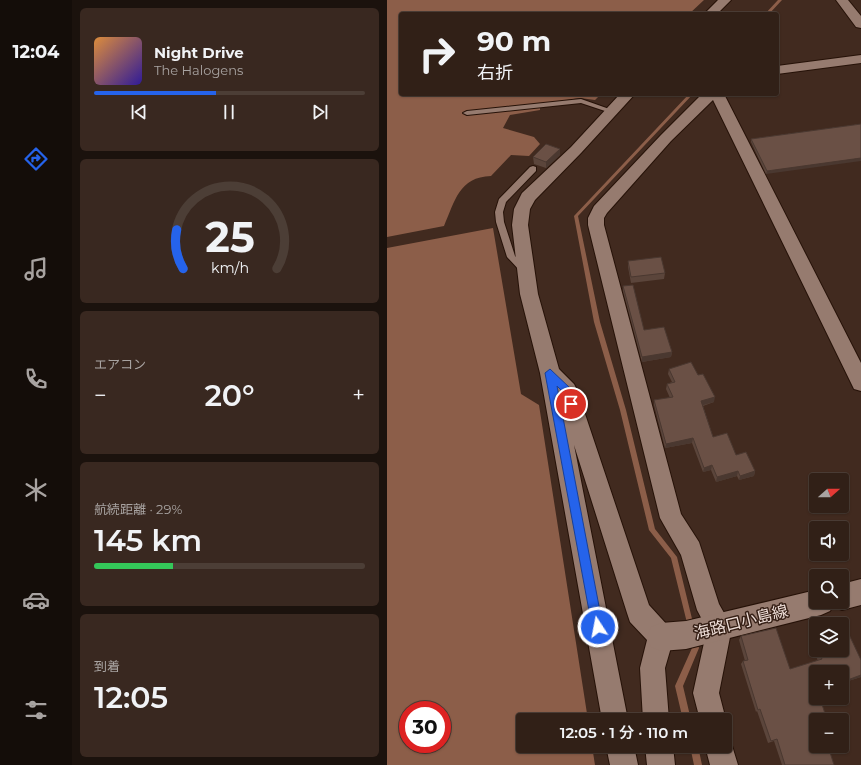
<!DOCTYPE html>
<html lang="ja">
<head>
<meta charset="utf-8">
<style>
  body { margin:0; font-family:Montserrat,"Noto Sans JP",sans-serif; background:#392820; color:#f1f3f6; height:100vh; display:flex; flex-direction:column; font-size:15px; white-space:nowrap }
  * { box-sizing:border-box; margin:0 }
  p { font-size:13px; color:#a8a3a1 }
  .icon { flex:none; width:22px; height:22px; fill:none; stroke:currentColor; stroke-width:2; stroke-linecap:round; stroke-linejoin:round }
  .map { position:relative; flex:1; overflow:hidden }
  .details { display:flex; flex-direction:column; gap:8px; padding:8px; background:#1b120d; width:315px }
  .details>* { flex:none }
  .top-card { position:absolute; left:12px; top:12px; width:380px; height:84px; border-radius:4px; box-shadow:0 1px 3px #0004,0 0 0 1px #4c3e36; background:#312017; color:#f1f3f6; overflow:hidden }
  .needle { width:26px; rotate:69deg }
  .fabs { position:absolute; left:422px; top:473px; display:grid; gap:8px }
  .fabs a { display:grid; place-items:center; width:40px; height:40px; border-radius:4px; background:#312017; box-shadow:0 1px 3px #0004,0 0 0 1px #4c3e36; font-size:20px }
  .speed { position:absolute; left:12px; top:701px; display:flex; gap:8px; font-size:20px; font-weight:700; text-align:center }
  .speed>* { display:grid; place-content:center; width:52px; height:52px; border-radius:50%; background:#312017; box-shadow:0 1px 3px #0004,0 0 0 1px #4c3e36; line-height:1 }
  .speed .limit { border:6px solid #d22; background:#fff; color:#111 }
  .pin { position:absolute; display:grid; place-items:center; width:34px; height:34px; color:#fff; margin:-17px; border:2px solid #fff; border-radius:50%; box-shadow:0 1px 4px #0007 }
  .me { position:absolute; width:44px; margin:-22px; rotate:349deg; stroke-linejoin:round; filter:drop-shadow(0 0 3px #0008) }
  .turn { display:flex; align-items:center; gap:14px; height:84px; padding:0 12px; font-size:18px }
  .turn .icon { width:52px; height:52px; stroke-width:2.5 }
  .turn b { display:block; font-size:28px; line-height:34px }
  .big { font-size:30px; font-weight:600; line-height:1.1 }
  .details .card { flex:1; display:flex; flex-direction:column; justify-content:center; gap:6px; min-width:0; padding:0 14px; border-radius:6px; background:#392820 }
  .details .dial { align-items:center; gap:0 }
  .dial svg { height:104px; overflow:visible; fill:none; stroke:#4c3e36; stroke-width:7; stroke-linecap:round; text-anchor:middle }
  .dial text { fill:#f1f3f6; stroke:none }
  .song { display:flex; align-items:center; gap:12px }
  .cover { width:48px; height:48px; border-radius:6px; background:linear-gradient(135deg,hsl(30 70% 55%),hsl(250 70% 35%)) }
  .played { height:4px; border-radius:2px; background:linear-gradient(90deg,#2563eb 45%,#4c3e36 45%) }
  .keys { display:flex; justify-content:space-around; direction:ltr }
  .heat { display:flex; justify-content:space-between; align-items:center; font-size:22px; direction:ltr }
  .charge { height:6px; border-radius:3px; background:linear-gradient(90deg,#34c759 29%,#4c3e36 0) }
  .trip { position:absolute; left:129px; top:713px; width:216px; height:40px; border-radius:4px; background:#312017; box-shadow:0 1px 3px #0004,0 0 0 1px #4c3e36; font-weight:600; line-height:40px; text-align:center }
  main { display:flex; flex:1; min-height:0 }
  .tab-bar { display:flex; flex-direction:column; width:72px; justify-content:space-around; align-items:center; background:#140d09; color:#a8a3a1 }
  .tab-bar .icon { width:28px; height:28px }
  .tab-bar .on { color:#2563eb }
  .tab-bar b { font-size:18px; color:#f1f3f6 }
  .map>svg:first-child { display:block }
</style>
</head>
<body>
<main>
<nav class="tab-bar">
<b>12:04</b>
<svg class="icon on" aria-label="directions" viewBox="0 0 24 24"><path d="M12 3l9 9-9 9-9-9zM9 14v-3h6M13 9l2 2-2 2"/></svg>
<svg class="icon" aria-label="music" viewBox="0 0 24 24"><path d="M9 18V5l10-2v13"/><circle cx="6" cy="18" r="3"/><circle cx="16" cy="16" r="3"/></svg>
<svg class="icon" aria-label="phone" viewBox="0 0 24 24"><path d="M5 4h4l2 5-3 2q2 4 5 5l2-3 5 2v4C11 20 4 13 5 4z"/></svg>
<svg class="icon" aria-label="climate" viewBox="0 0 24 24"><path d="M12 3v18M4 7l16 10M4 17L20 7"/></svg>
<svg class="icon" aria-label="car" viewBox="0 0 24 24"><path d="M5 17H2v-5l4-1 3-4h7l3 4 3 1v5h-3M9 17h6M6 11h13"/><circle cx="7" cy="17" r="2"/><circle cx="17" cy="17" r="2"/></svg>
<svg class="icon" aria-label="filters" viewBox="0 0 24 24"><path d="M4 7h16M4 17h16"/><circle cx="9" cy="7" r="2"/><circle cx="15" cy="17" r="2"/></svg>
</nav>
<section class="details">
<div class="card">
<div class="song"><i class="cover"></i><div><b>Night Drive</b><p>The Halogens</p></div></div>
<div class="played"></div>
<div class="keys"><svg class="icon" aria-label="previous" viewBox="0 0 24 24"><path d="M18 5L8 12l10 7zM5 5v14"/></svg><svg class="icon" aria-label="pause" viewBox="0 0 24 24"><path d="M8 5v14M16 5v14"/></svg><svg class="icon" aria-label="next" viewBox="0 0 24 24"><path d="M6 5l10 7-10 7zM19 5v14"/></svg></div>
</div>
<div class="card dial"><svg viewBox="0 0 100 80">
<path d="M14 69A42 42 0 1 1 86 69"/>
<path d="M14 69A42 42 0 0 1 9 39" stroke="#2563eb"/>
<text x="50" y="56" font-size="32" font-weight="700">25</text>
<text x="50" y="72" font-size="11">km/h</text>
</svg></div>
<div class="card"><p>エアコン</p>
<div class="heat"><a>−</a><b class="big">20°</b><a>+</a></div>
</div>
<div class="card"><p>航続距離 · 29%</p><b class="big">145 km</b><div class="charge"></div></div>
<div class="card"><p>到着</p><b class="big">12:05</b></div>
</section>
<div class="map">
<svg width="474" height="765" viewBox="0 0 474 765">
  <rect width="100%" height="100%" fill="#412a1f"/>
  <!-- water -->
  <path fill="#8c5e49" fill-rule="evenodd" d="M0 0H317L302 14H14V94H214L208 100 193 98 153 104V110L123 115 116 128 147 137 153 144 142 156 124 155 104 176C72 177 68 201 57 226L0 237Z
    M106 228 134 394 152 405 201 720H136V746H205L208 765H0V248ZM21 710H55V744H21Z"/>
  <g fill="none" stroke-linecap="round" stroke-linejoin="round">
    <!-- stream -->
    <path fill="#8c5e49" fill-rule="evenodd" d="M391 0H395L382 14H378Z
      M302 94H306L191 216 213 322 239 410 268 529 290 557 307 627 306 629 304 630 302 629 301 627 284 558 262 530 233 410 207 322 187 216Z
      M307 638 309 639 312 648 296 686 304 720H296L288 686 305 648 304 641 305 639Z
      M303 746H311L315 765H307Z"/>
    <defs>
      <path id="lane" d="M194 99 228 111 224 113 194 103 80 115 76 113 80 111Z
        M146 166 149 167V171L119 202 116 212 117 222 128 256 142 271 138 274 135 273 120 257 109 222 108 212 112 199 143 167Z"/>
      <path id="street" d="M331 0H344L330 14H317Z
        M449 0H461L474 16V28L469 27Z
        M474 55V63L390 74V66Z
        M233 94H248L194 153 148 200 143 209 141 225 151 294 172 369 187 384 190 390 262 605 283 628 287 637 278 668 282 720H256L253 668 260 640 243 622 240 613 187 445 241 720H215L153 373 133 294 125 225 127 209 135 193 184 147Z
        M315 94H337L474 363V391L467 389 326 100 284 141 220 213 217 218V225L294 514 312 542 332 604 345 627 332 693 339 720 338 723V720H313L306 693 320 629 310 610 294 555 273 518 201 225V218L207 206 274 135Z
        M338 735 342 736 351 765H323L318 746H338Z
        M219 746H247L251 765H223Z
        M258 746H286L288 765H260Z"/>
      <path id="secondary" d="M474 579V605L455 610 446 606 443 611 434 615 299 649 274 651 264 647 260 637 264 627 274 623 299 621 429 590V602H455V584Z"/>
    </defs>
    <!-- lane casing -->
    <use href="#lane" stroke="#261208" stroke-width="2"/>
    <!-- street casing -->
    <use href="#street" stroke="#261208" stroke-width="2"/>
    <!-- secondary casing -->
    <use href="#secondary" stroke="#261208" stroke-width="2"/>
    <!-- lane -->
    <use href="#lane" fill="#967b6f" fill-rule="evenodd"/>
    <!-- street -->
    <use href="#street" fill="#967b6f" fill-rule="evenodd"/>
    <!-- secondary -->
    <use href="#secondary" fill="#967b6f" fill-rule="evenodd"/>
  </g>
  <!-- wall -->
  <path fill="#5b453b" d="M474 124 379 174 364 142V139Z
    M173 155 159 168 147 164 146 157Z
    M241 261 278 273 277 279 244 283 241 267Z
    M236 286 257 330 285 352 284 357 255 362 236 291Z
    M282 369 327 402 316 406 326 437 349 455 368 471 367 476 352 480 350 476 329 482 324 470 316 472 305 443 278 448 267 405V400L283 398 279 389 280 384 285 382 281 374Z
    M429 635V650H455L474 677 455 683V672H429V720L447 765H395L387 741 381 743 370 711 369 712 354 664 356 661H358L352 640 354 636 403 669 431 661 422 640 425 637Z"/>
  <!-- shaded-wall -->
  <path fill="#4a3830" d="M173 149V155L159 168V162Z
    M474 158V161L379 174 380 171Z
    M285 352 284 357 255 362V357Z
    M328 397 327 402 313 406 314 401Z
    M306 438 305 443 278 448 279 444Z
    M325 465 324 470 316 472 317 468Z
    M351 471 350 476 329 482 330 477Z
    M368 471 367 476 352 480 353 476Z
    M474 675V677L455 683V682Z"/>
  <!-- building -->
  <path fill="#6a5045" stroke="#4a3830" d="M474 124V158L380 171 364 139Z
    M159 144 173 149 159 162 146 157Z
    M274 257 278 273 244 277 241 261Z
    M246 285 257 330 277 327 285 352 255 357 236 286Z
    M304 362 311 375 316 374 328 397 314 401 326 437 340 433 349 455 359 452 368 471 353 476 351 471 330 477 325 465 317 468 306 438 279 444 267 400 286 397 280 384 288 382 282 369Z
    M458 626 474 660V675L455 682V672H429V698H433L440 720H429V746H441L447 765H398L390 739 384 741 373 709 371 710 356 661 361 660 354 636 389 628 403 669 435 659 431 650H455V627Z
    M429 635V646L425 637Z"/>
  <!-- route -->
  <path fill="#2563eb" stroke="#184099" d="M163 369 183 388 189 404 184 408 181 407 176 392 170 386 216 627 215 631 211 633 207 631 205 627 158 373Z"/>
  <g text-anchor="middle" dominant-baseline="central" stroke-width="3" stroke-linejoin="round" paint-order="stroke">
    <!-- near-street labels -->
    <g font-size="16" fill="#eeded8" stroke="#362016">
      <text transform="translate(354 622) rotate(-14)">海路口小島線</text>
    </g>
  </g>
</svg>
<div class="fabs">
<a><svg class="needle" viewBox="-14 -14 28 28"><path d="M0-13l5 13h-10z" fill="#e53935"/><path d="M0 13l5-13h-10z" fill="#a8a3a1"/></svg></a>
<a><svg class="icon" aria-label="sound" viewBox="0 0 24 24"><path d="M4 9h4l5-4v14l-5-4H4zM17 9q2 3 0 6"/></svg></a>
<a><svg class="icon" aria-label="search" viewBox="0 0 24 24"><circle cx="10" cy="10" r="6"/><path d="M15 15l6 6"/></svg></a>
<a><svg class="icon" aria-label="layers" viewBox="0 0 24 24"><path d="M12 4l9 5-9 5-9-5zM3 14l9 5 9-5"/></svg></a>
<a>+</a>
<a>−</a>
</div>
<div class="speed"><div class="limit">30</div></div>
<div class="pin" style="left:184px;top:404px;background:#d93025"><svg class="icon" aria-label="arrive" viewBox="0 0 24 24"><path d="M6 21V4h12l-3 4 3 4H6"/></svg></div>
<svg class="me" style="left:211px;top:627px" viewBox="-20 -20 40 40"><circle r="17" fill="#2563eb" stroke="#fff" stroke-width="3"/><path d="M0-11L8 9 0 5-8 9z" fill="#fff"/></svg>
<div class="trip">12:05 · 1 分 · 110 m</div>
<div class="top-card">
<div class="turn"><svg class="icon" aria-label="right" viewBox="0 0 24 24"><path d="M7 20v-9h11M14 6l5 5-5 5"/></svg><div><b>90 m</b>右折</div></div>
</div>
</div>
</main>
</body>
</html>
